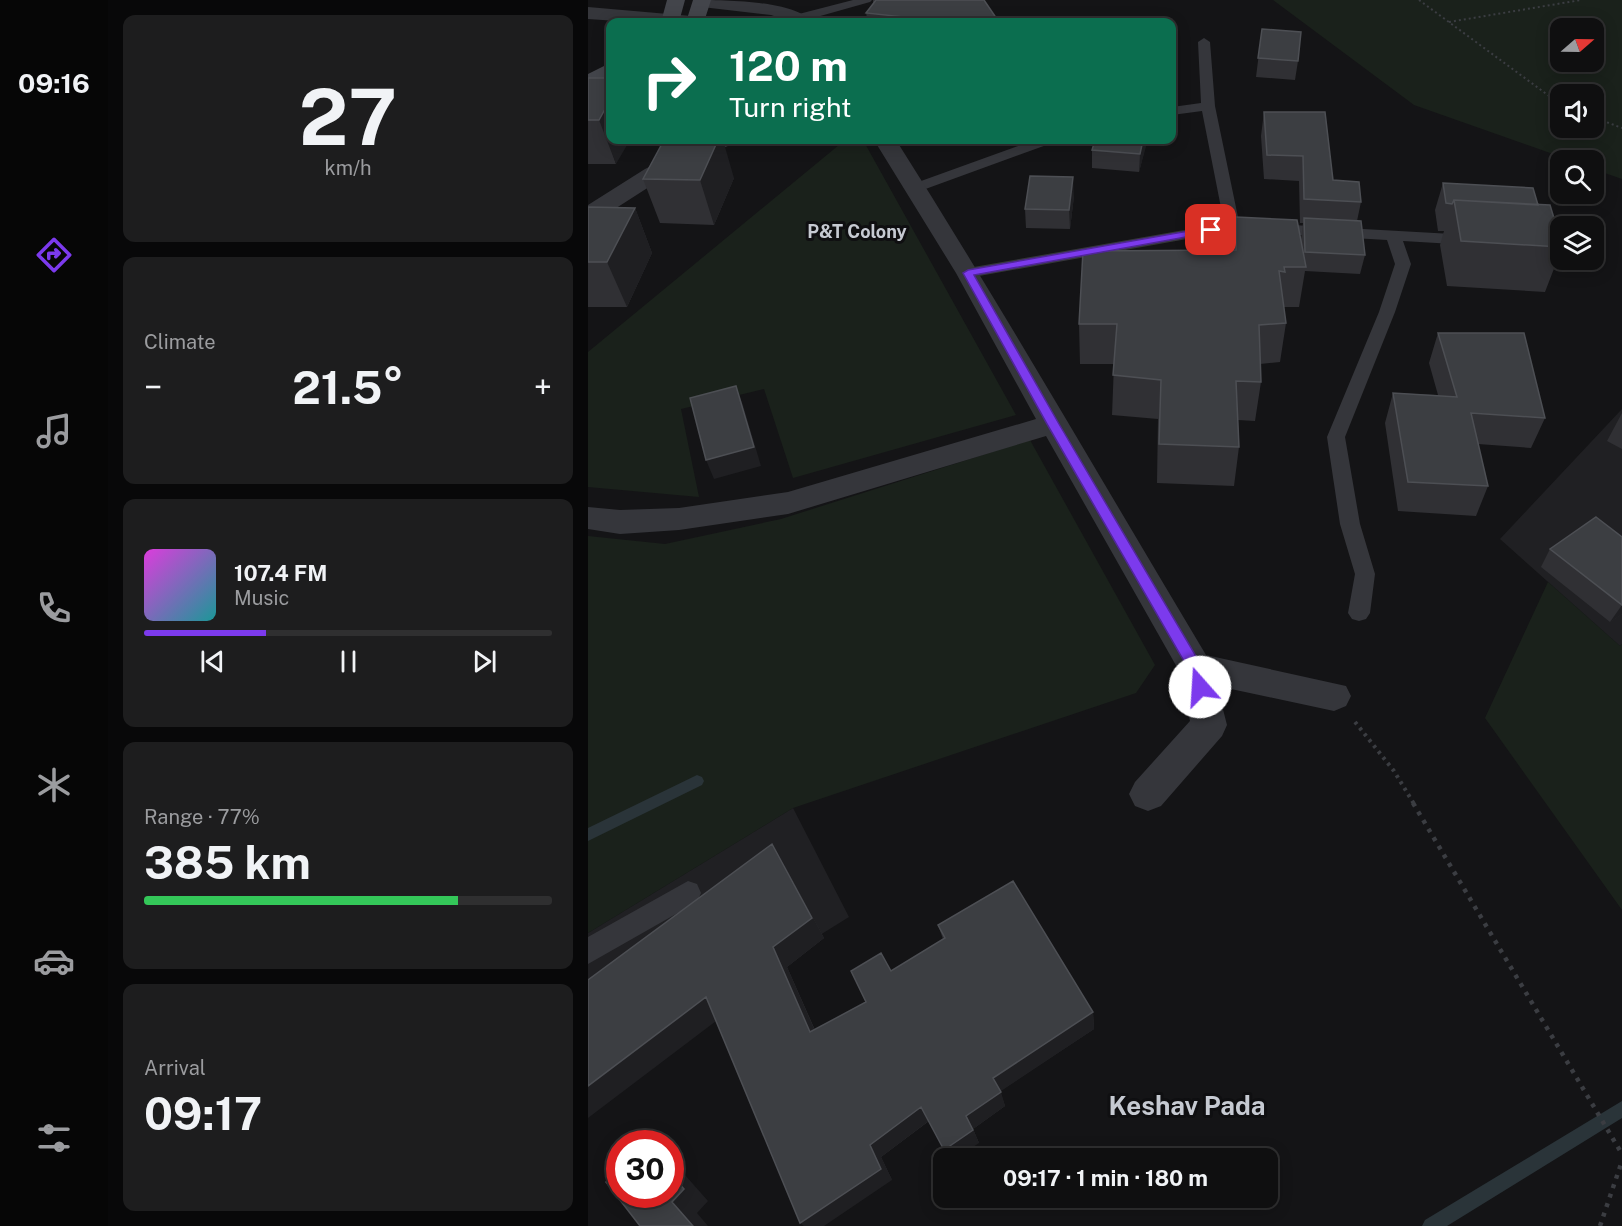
<!DOCTYPE html>
<html lang="en">
<head>
<meta charset="utf-8">
<style>
  body { margin:0; font-family:"Public Sans",sans-serif; background:#1d1d1e; color:#f1f3f6; height:100vh; display:flex; flex-direction:column; font-size:22px; white-space:nowrap }
  * { box-sizing:border-box; margin:0 }
  p { font-size:20px; color:#9b9c9f }
  .icon { flex:none; width:33px; height:33px; fill:none; stroke:currentColor; stroke-width:2; stroke-linecap:round; stroke-linejoin:round }
  .map { position:relative; flex:1; overflow:hidden }
  .drawer { display:flex; flex-direction:column; gap:15px; padding:15px; background:#080809; width:480px }
  .drawer>* { flex:none }
  .guide { position:absolute; left:18px; top:18px; width:570px; height:126px; border-radius:12px; box-shadow:0 3px 15px #0003,0 0 0 2px #2f2f30; background:#0b6e4f; color:#fff; overflow:hidden }
  .needle { width:39px; rotate:70deg }
  .buttons { position:absolute; left:962px; top:18px; display:grid; gap:12px }
  .buttons a { display:grid; place-items:center; width:54px; height:54px; border-radius:12px; background:#0f0f10; box-shadow:0 3px 15px #0003,0 0 0 2px #2f2f30; font-size:30px }
  .speed { position:absolute; left:18px; top:1130px; display:flex; gap:12px; font-size:30px; font-weight:700; text-align:center }
  .speed>* { display:grid; place-content:center; width:78px; height:78px; border-radius:50%; background:#0f0f10; box-shadow:0 3px 15px #0003,0 0 0 2px #2f2f30; line-height:1 }
  .speed .limit { border:9px solid #d22; background:#fff; color:#111 }
  .pin { position:absolute; display:grid; place-items:center; width:51px; height:51px; color:#fff; margin:-26px; border-radius:12px; box-shadow:0 3px 9px #0006 }
  .me { position:absolute; width:66px; margin:-33px; rotate:341deg; stroke-linejoin:round; filter:drop-shadow(0 0 4px #0008) }
  .turn { display:flex; align-items:center; gap:21px; height:126px; padding:0 24px; font-size:27px }
  .turn .icon { width:78px; height:78px; stroke-width:2.5 }
  .turn b { display:block; font-size:42px; line-height:51px }
  .big { font-size:45px; font-weight:700; line-height:1.1 }
  .drawer .tile { flex:1; display:flex; flex-direction:column; justify-content:center; gap:9px; min-width:0; padding:0 21px; border-radius:12px; background:#1d1d1e }
  .drawer .dial { align-items:center; gap:0 }
  .dial b { font-size:78px; line-height:1 }
  .song { display:flex; align-items:center; gap:18px }
  .cover { width:72px; height:72px; border-radius:9px; background:linear-gradient(135deg,hsl(300 70% 55%),hsl(180 70% 35%)) }
  .played { height:6px; border-radius:3px; background:linear-gradient(90deg,#7c3aed 30%,#2f2f30 30%) }
  .keys { display:flex; justify-content:space-around; direction:ltr }
  .heat { display:flex; justify-content:space-between; align-items:center; font-size:33px; direction:ltr }
  .charge { height:9px; border-radius:4px; background:linear-gradient(90deg,#34c759 77%,#2f2f30 0) }
  .trip { position:absolute; left:345px; top:1148px; width:345px; height:60px; border-radius:12px; background:#0f0f10; box-shadow:0 3px 15px #0003,0 0 0 2px #2f2f30; font-weight:700; line-height:60px; text-align:center }
  main { display:flex; flex:1; min-height:0 }
  .tab-bar { display:flex; flex-direction:column; width:108px; justify-content:space-around; align-items:center; background:#060606; color:#9b9c9f }
  .tab-bar .icon { width:42px; height:42px }
  .tab-bar .active { color:#7c3aed }
  .tab-bar b { font-size:27px; color:#f1f3f6 }
  .map>svg:first-child { display:block }
</style>
</head>
<body>
<main>
<nav class="tab-bar">
<b>09:16</b>
<svg class="icon active" aria-label="directions" viewBox="0 0 24 24"><path d="M12 3l9 9-9 9-9-9zM9 14v-3h6M13 9l2 2-2 2"/></svg>
<svg class="icon" aria-label="music" viewBox="0 0 24 24"><path d="M9 18V5l10-2v13"/><circle cx="6" cy="18" r="3"/><circle cx="16" cy="16" r="3"/></svg>
<svg class="icon" aria-label="phone" viewBox="0 0 24 24"><path d="M5 4h4l2 5-3 2q2 4 5 5l2-3 5 2v4C11 20 4 13 5 4z"/></svg>
<svg class="icon" aria-label="climate" viewBox="0 0 24 24"><path d="M12 3v18M4 7l16 10M4 17L20 7"/></svg>
<svg class="icon" aria-label="car" viewBox="0 0 24 24"><path d="M5 17H2v-5l4-1 3-4h7l3 4 3 1v5h-3M9 17h6M6 11h13"/><circle cx="7" cy="17" r="2"/><circle cx="17" cy="17" r="2"/></svg>
<svg class="icon" aria-label="filters" viewBox="0 0 24 24"><path d="M4 7h16M4 17h16"/><circle cx="9" cy="7" r="2"/><circle cx="15" cy="17" r="2"/></svg>
</nav>
<section class="drawer">
<div class="tile dial"><b>27</b><p>km/h</p></div>
<div class="tile"><p>Climate</p>
<div class="heat"><a>−</a><b class="big">21.5°</b><a>+</a></div>
</div>
<div class="tile">
<div class="song"><i class="cover"></i><div><b>107.4 FM</b><p>Music</p></div></div>
<div class="played"></div>
<div class="keys"><svg class="icon" aria-label="previous" viewBox="0 0 24 24"><path d="M18 5L8 12l10 7zM5 5v14"/></svg><svg class="icon" aria-label="pause" viewBox="0 0 24 24"><path d="M8 5v14M16 5v14"/></svg><svg class="icon" aria-label="next" viewBox="0 0 24 24"><path d="M6 5l10 7-10 7zM19 5v14"/></svg></div>
</div>
<div class="tile"><p>Range · 77%</p><b class="big">385 km</b><div class="charge"></div></div>
<div class="tile"><p>Arrival</p><b class="big">09:17</b></div>
</section>
<div class="map">
<svg width="1034" height="1226" viewBox="0 0 1034 1226">
  <rect width="100%" height="100%" fill="#141416"/>
  <!-- built -->
  <path fill="#202023" d="M1034 409V644L1032 646 912 539Z
    M205 808 261 917 32 1059 0 1088V933Z"/>
  <!-- green -->
  <path fill="#1a211b" fill-rule="evenodd" d="M685 0H1034V179L1005 169V160H982L826 105ZM972 28H1005V62H972ZM1005 94V128H972V94Z
    M257 140H275L428 415 205 478 176 389 93 409 111 497 0 487V352Z
    M442 440 567 665 548 693 205 808 0 933V536L77 544 193 519Z
    M960 582 1032 646 1034 644V910L897 718Z"/>
  <g fill="none" stroke-linecap="round" stroke-linejoin="round">
    <!-- stream -->
    <path fill="#2a3439" fill-rule="evenodd" d="M109 775 114 777 116 781 114 785 0 841V828Z
      M1034 1101V1118L859 1226H834L837 1220Z"/>
    <!-- path-far2 -->
    <path stroke="#3b3d42" stroke-width="2" stroke-dasharray="2 3" stroke-linecap="butt" d="M831 0 972 104
      M861 22 993 0
      M1005 117 1034 128"/>
    <!-- path-far1 -->
    <path stroke="#3b3d42" stroke-width="4" stroke-dasharray="3 4.5" stroke-linecap="butt" d="M767 722 806 771 826 804"/>
    <!-- path -->
    <path stroke="#3b3d42" stroke-width="4.5" stroke-dasharray="4 6" stroke-linecap="butt" d="M825 803 1034 1154
      M1012 1226 1034 1161"/>
    <!-- lane -->
    <path fill="#35363b" fill-rule="evenodd" d="M265 0H284L282 2 211 22 205 18 207 15Z
      M616 38 622 42 627 106 651 222 882 235 890 240 882 245 815 241 823 264 807 312 757 437 772 524 787 574 782 613 778 619 771 621 764 619 760 613 767 574 752 524 739 437 791 312 807 264 799 240 644 231 380 278 372 273 380 268 636 223 614 111 584 115V107L613 103 610 42Z
      M447 140H466L464 143 332 191 327 192 320 188 322 185Z
      M100 881 109 884 113 893 109 902 0 964V937Z"/>
    <!-- street -->
    <path fill="#35363b" fill-rule="evenodd" d="M105 0C135 0 206 0 224 22H203L183 15 114 7 107 5Z
      M0 7 103 16 110 18 112 22H44L0 19Z
      M116 140H145L142 145 89 169 8 221 0 223V205L57 169Z
      M286 140H308C415 309 515 483 618 655L758 686 763 696 758 706 746 711 629 686 639 725 634 736 573 806 560 811 547 806 541 794 547 782 602 721 590 669 458 436 200 514 91 530 32 534 0 529V507L32 510 91 508 200 492 448 419 368 273Z"/>
    <!-- secondary -->
    <path fill="#43454b" fill-rule="evenodd" d="M79 0H97L91 22H73Z
      M105 0H123L116 22H98Z
      M22 63V78L0 89V74Z"/>
  </g>
  <!-- wall -->
  <path fill="#303034" d="M285 0H396L411 22H280L278 13 285 4Z
    M674 29 710 61 707 80 668 77Z
    M0 78 28 164H0Z
    M676 112 745 180 773 202 769 221 777 255 772 274 717 271 711 307H696L698 323 692 362 672 364 673 382 667 421 650 420 651 447 646 486 569 483 570 419 524 415 526 364H492L491 324 645 250 648 217 713 239 715 223H712L711 181 676 179 673 136Z
    M507 140H559L551 172 504 168V150Z
    M146 178 126 225 72 223 55 179Z
    M855 183 950 205 972 238V253L957 292 859 286 852 245 856 231H850L847 210Z
    M486 196 482 229 438 228 437 209Z
    M0 207 47 208 64 253 39 307H0Z
    M850 333 957 418 943 448 890 444 900 486 888 516 810 511 797 423 805 393 850 395 841 363Z
    M1034 413V449L1019 441Z
    M1034 537V614L1022 622 953 567 962 549Z
    M197 866 236 938 199 967 227 1030 278 1002 303 971 355 939 350 925 505 1012 506 1029 412 1091 417 1106 385 1129 391 1143 341 1121 293 1157 304 1180 128 1021Z"/>
  <!-- shaded-wall -->
  <path fill="#1f1f22" d="M22 100V140H42L28 164 11 120Z
    M130 140H135L146 178 126 225 112 180Z
    M555 140H559V143L551 172 552 154Z
    M485 177 486 196 482 229 481 210Z
    M47 208 64 253 39 307 19 262Z
    M148 386 155 405 173 466 126 479 118 460Z
    M1034 605V614L1022 622Z
    M184 844 197 866 236 938 199 967 235 1049 222 1032 185 947Z
    M118 997 136 1015 0 1118V1086Z
    M505 1012 506 1029 410 1093 405 1078Z
    M413 1092 417 1106 385 1129 391 1143 369 1158H361L356 1150 378 1116Z
    M333 1107 342 1120 293 1157 304 1180 236 1226H216L212 1223 282 1145Z
    M82 1158 120 1201 109 1213 120 1226H105L84 1202Z"/>
  <!-- building -->
  <path fill="#3c3e42" stroke="#4d4f54" stroke-width="1.5" d="M288 0H396L411 22H323L326 18 278 13Z
    M674 29 713 32 710 61 670 58Z
    M0 78H22V100L11 120H0Z
    M676 112H737L745 180 771 182 773 202 716 199 715 156 679 155Z
    M76 140H130L112 180 55 179Z
    M507 140H555L552 154 504 150Z
    M442 176 485 177 481 210 437 209Z
    M855 183 945 188 950 205 866 200 864 204 858 203Z
    M866 200 962 205 972 238V247L873 241Z
    M0 207 47 208 19 262H0Z
    M648 217 709 220 718 267H696L697 272 691 271 698 323 671 325 673 382 648 381 651 447 571 444 573 380 525 375 529 324H491L495 251 648 250Z
    M716 218 773 221 777 255 717 252Z
    M850 333H936L957 418 883 413 900 486 820 482 805 393 869 397Z
    M148 386 166 447 118 460 102 398Z
    M1008 517 1034 537V605L962 549Z
    M184 844 224 918 185 947 222 1032 278 1002 263 971 293 953 303 971 357 938 350 925 425 881 505 1012 405 1078 413 1092 378 1116 385 1130 356 1150 333 1107 282 1145 293 1169 212 1223 118 997 0 1086V980Z
    M32 1168V1194H82V1173L96 1189 84 1202 105 1226H52L18 1182Z"/>
  <!-- route -->
  <path fill="#7c3aed" stroke="#51269a" stroke-width="1.5" d="M623 227 628 230 626 232 386 275 471 424 612 663 619 687 617 691H607L600 668 459 424 375 273 380 270Z"/>
  <g text-anchor="middle" dominant-baseline="central" stroke-width="6" stroke-linejoin="round" paint-order="stroke">
    <!-- far-neighbourhood labels -->
    <g font-size="18" font-weight="bold" fill="#c6cad2" stroke="#0f0f11">
      <text x="269" y="231">P&amp;T Colony</text>
    </g>
    <!-- near-neighbourhood labels -->
    <g font-size="26" font-weight="bold" fill="#c6cad2" stroke="#0f0f11">
      <text x="599" y="1105">Keshav Pada</text>
    </g>
  </g>
</svg>
<div class="buttons">
<a><svg class="needle" viewBox="-14 -14 28 28"><path d="M0-13l5 13h-10z" fill="#e53935"/><path d="M0 13l5-13h-10z" fill="#9b9c9f"/></svg></a>
<a><svg class="icon" aria-label="sound" viewBox="0 0 24 24"><path d="M4 9h4l5-4v14l-5-4H4zM17 9q2 3 0 6"/></svg></a>
<a><svg class="icon" aria-label="search" viewBox="0 0 24 24"><circle cx="10" cy="10" r="6"/><path d="M15 15l6 6"/></svg></a>
<a><svg class="icon" aria-label="layers" viewBox="0 0 24 24"><path d="M12 4l9 5-9 5-9-5zM3 14l9 5 9-5"/></svg></a>
</div>
<div class="speed"><div class="limit">30</div></div>
<div class="pin" style="left:623px;top:230px;background:#d93025"><svg class="icon" aria-label="arrive" viewBox="0 0 24 24"><path d="M6 21V4h12l-3 4 3 4H6"/></svg></div>
<svg class="me" style="left:612px;top:687px" viewBox="-20 -20 40 40"><circle r="19" fill="#fff"/><path d="M0-13L10 11 0 6-10 11z" fill="#7c3aed"/></svg>
<div class="trip">09:17 · 1 min · 180 m</div>
<div class="guide">
<div class="turn"><svg class="icon" aria-label="right" viewBox="0 0 24 24"><path d="M7 20v-9h11M14 6l5 5-5 5"/></svg><div><b>120 m</b>Turn right</div></div>
</div>
</div>
</main>
</body>
</html>
